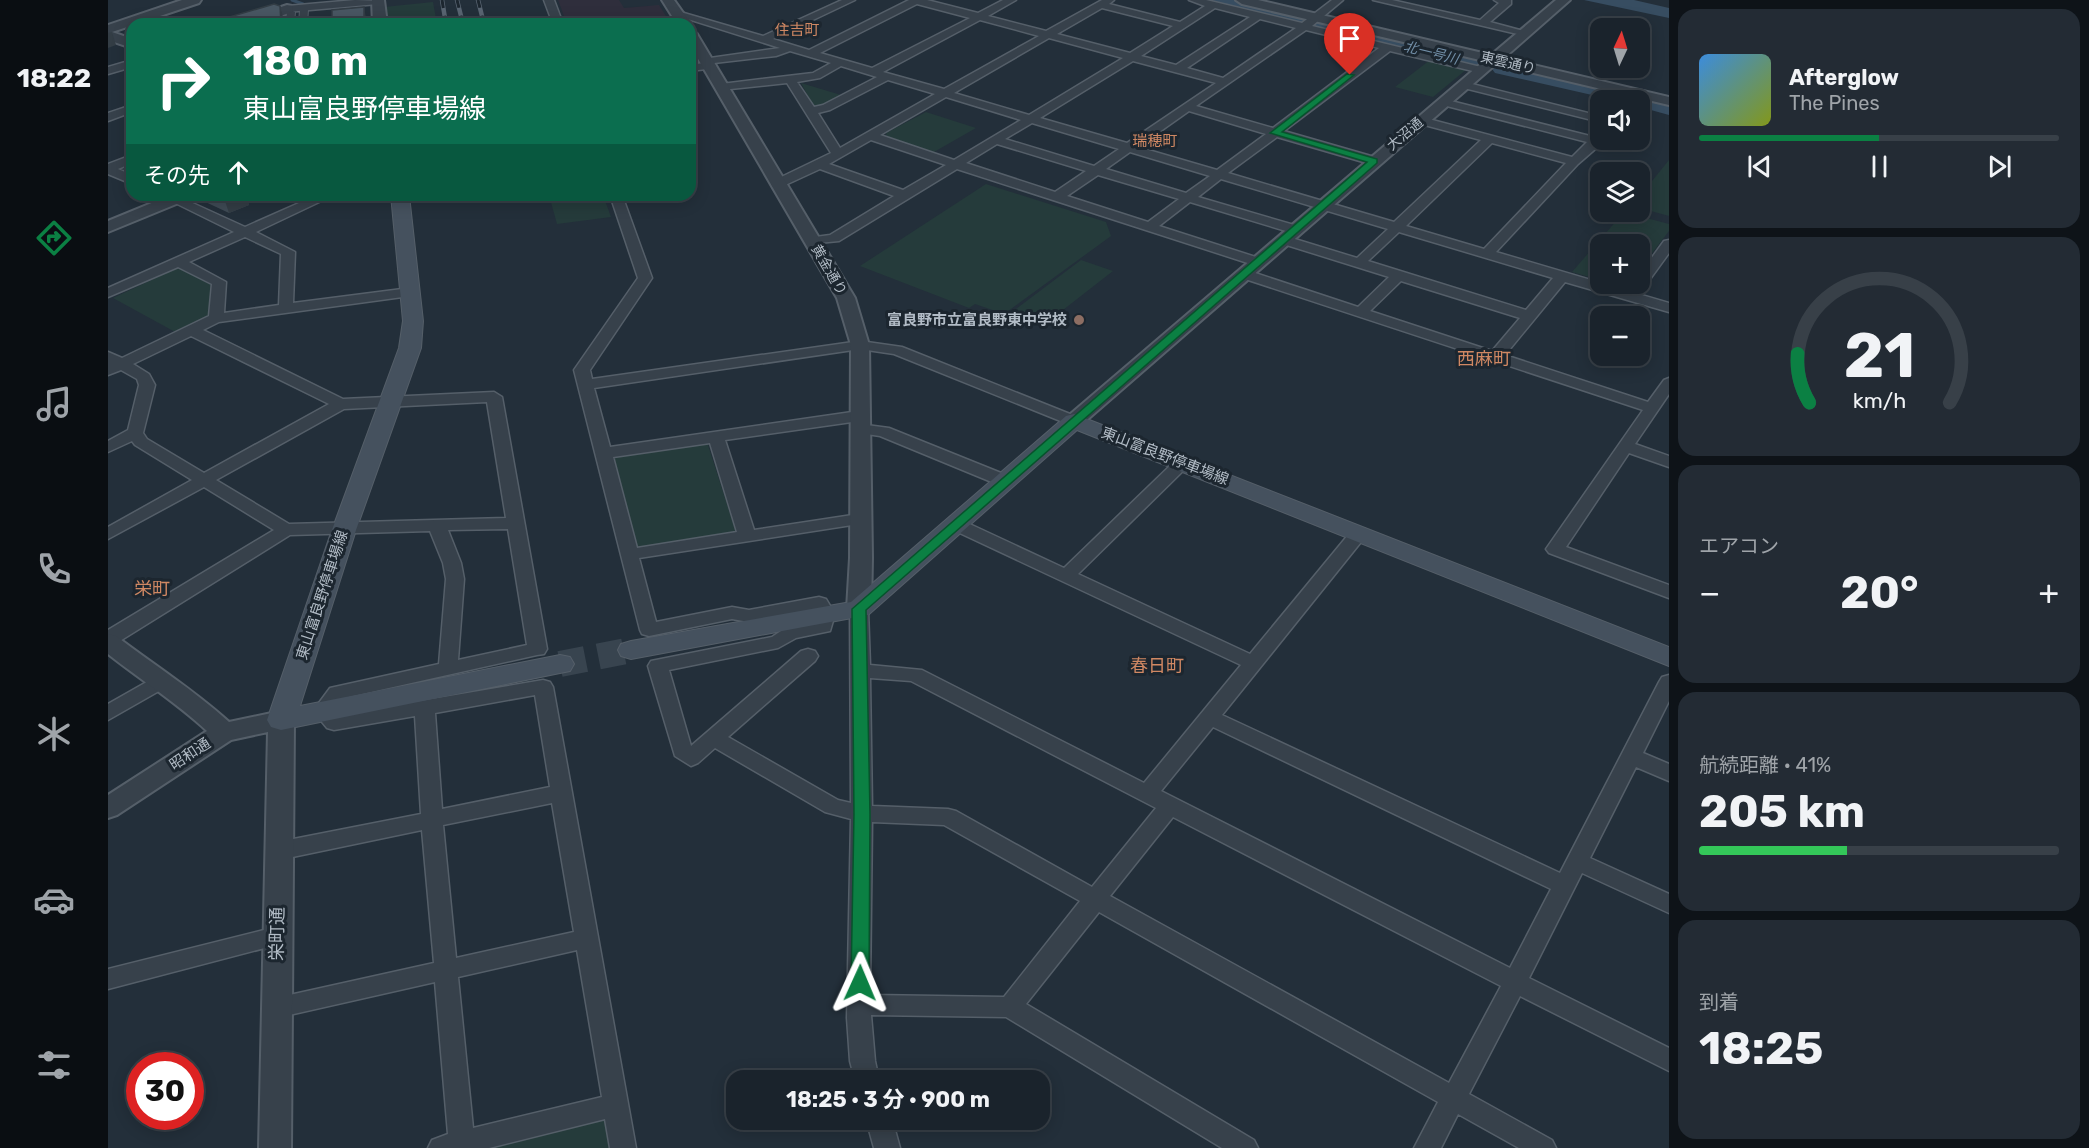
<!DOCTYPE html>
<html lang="ja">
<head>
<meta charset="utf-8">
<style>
  body { margin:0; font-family:Rubik,"Noto Sans JP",sans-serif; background:#232b34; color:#f1f3f6; height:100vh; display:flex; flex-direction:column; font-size:22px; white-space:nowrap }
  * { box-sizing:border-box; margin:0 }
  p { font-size:20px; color:#9fa4a9 }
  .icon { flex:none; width:33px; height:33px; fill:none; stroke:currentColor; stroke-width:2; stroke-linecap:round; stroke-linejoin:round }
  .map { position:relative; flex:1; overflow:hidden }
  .sheet { display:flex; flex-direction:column; gap:9px; padding:9px; background:#0e1318; width:420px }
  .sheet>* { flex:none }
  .hud { position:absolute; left:18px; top:18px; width:570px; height:183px; border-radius:18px; box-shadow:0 3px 15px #0003,0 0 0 2px #384048; background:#0b6e4f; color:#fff; overflow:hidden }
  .needle { width:39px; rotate:4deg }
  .buttons { position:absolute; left:1482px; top:18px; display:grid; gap:12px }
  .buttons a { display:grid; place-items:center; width:60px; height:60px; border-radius:12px; background:#1a232c; box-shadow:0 3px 15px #0003,0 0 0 2px #384048; font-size:30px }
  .speed { position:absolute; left:18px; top:1052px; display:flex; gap:12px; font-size:30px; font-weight:700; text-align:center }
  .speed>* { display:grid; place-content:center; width:78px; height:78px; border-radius:50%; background:#1a232c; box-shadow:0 3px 15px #0003,0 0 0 2px #384048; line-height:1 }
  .speed .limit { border:9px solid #d22; background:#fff; color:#111 }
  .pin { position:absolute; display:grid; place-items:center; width:51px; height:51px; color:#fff; margin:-62px -26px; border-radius:50% 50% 50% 0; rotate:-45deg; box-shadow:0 0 6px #0007 }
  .pin .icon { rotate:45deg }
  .me { position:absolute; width:66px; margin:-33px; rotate:1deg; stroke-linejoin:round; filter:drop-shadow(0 0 4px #0008) }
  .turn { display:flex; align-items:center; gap:21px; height:126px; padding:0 18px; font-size:27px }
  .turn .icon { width:78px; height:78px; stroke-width:2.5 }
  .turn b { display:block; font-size:42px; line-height:51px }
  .then { display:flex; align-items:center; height:57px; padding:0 18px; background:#0003; gap:12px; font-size:22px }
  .big { font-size:45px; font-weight:700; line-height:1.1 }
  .sheet .tile { flex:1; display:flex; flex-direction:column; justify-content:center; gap:9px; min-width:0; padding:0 21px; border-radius:18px; background:#232b34 }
  .sheet .dial { align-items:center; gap:0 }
  .dial svg { height:156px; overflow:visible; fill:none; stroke:#384048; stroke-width:7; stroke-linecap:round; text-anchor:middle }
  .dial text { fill:#f1f3f6; stroke:none }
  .song { display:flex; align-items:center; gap:18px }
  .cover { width:72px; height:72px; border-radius:9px; background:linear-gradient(135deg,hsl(210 70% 55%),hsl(70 70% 35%)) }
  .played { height:6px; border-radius:3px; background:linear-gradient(90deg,#0b8043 50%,#384048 50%) }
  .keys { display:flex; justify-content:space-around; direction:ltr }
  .heat { display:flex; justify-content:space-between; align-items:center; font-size:33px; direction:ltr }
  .charge { height:9px; border-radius:4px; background:linear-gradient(90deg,#34c759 41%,#384048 0) }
  .trip { position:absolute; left:618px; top:1070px; width:324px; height:60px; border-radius:18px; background:#1a232c; box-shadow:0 3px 15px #0003,0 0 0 2px #384048; font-weight:700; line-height:60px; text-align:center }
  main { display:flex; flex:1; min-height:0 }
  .tabs { display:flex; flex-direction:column; width:108px; justify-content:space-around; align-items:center; background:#0a0e12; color:#9fa4a9 }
  .tabs .icon { width:42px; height:42px }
  .tabs .active { color:#0b8043 }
  .tabs b { font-size:27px; color:#f1f3f6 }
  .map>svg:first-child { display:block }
</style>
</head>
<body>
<main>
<nav class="tabs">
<b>18:22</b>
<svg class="icon active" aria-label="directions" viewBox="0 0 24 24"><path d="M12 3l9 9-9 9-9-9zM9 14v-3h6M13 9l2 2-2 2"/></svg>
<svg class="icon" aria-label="music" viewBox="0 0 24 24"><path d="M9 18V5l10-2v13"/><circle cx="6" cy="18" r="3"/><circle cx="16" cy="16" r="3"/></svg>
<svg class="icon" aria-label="phone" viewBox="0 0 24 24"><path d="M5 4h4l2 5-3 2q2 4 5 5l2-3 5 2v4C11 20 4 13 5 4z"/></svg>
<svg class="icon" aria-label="climate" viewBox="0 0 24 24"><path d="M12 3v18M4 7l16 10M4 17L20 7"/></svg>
<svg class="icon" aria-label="car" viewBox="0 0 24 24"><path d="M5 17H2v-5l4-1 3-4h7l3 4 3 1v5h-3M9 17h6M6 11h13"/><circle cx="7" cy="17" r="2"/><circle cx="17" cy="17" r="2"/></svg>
<svg class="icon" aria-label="filters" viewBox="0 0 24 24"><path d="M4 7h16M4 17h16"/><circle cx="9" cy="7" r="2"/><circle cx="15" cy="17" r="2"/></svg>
</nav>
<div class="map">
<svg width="1561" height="1148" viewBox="0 0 1561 1148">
  <rect width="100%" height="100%" fill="#232f3a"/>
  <!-- medical -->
  <path fill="#2f2e3c" d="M450 0H511L516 8 551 5 563 24H459Z"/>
  <!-- green -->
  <path fill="#253b3b" d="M325 2 329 24H278L276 7Z
    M1322 60 1359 69 1325 97 1287 87Z
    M693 83 733 95 715 106 705 105Z
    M818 112 868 128 826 152 779 137 778 133Z
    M1561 160V216L1532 208V196Z
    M878 184 998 222 1003 236 896 314 867 304 861 308 752 266Z
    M441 195H495L503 217 449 224Z
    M1516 212 1561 224V231L1532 269V244H1492V280L1464 272Z
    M973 260 1005 271 937 324 904 312Z
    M67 269H72L103 283 104 316 69 333 5 298Z
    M599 442 628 532 529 548 506 456Z
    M500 1118 505 1148H373Z"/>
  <!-- water -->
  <path fill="#374d61" d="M1476 0H1526L1561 8V18Z"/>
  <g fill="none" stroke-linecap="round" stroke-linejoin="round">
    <!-- stream -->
    <path stroke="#374d61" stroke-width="3" d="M184 0 195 4"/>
    <!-- river -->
    <path fill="#374d61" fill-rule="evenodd" d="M1098 0H1126L1372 59 1375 63 1372 67 1366 68 1100 3Z
      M1393 64 1561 103V115L1532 107V100H1506L1387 73 1384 69 1387 65Z"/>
    <!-- secondary-tunnel -->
    <path stroke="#38444f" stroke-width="26" stroke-dasharray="26 13" stroke-linecap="butt" d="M452 664 523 650"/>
    <defs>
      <path id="pedestrian" d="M196 8 200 10 199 24H191L192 10Z
        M183 10 187 12 186 24H178L179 12Z"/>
      <path id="minor" d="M247 0 275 1 270 4 179 12 174 9 179 6Z
        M436 0H446L455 24H445Z
        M734 0H747L665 39 701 50 801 0H819L870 13 895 0H908L880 16 938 31 994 0H1006L1001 4 1072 22 1097 6 1081 0H1098L1194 23 1224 0H1235L1204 26 1377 68 1379 70 1373 73 1282 51 1176 131 1270 158 1272 161 1270 164H1262L1169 137 1120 173 1286 222 1373 140 1309 123V119L1313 117 1464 157 1479 142 1331 104V100L1335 99 1486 137 1492 134V140H1496L1493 144 1470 164 1388 252 1561 303V312L1457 282 1397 355 1540 402 1556 380 1561 378V394L1527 444 1561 456V467L1521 453 1458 547 1561 585V598L1441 553 1438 549 1535 410 1131 277 1129 274 1131 271H1141L1250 307 1281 277 1172 243 1170 240 1177 236 1249 258 1280 229 1113 179 1090 197 1193 227 1195 230 1188 234 1082 202 1051 226 1154 259 1156 262 1154 265 1149 266 849 169 731 241 700 244 698 241 700 238 722 235 786 196 712 169 673 187H665L663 184 665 181 723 153 679 83 613 90 607 87 613 84 705 73 723 63 682 51 668 56 606 63 608 66 607 68 582 71V65L596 63 595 59 672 48 564 14 569 11 655 36ZM809 4 862 18 764 68 712 53ZM994 8 1065 26 1022 53 949 34ZM1107 8 1142 17 1068 65 1033 56ZM1152 19 1188 28 1115 78 1079 68ZM872 20 931 36 836 89 775 72ZM1198 30 1271 48 1165 128 1088 106ZM941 38 1015 58 921 115 846 93ZM1025 61 1108 83 1019 143 932 118ZM733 66 769 77 715 105 706 107 689 82 712 78ZM780 80 827 94 732 148 710 113 722 110ZM838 97 913 120 846 160 772 135ZM1081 111 1158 134 1109 170 1030 147ZM924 123 1011 149 986 166 897 139ZM763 140 838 165 795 190 721 164ZM1384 143 1458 163 1376 249 1298 226ZM889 144 978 171 947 192 858 163ZM1022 152 1102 176 1078 193 998 169ZM990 175 1071 199 1040 222 959 196ZM1291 232 1445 278 1418 310 1260 261ZM1293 281 1412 318 1384 351 1262 311Z
        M1265 0H1284L1372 20 1391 3 1386 0H1403V4L1382 22 1423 33 1418 36Z
        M24 60V67L0 74V67Z
        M1356 82 1492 116V122L1352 87 1350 85Z
        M24 105V112L0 121V113Z
        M24 155V163L10 169 24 175V184L0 174V164Z
        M51 195H67L137 227 209 195H226L148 232 187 252 185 303 302 288 309 292 302 296 111 322 95 330 235 399 386 392 394 397 439 649 436 654 429 655 236 698 226 711 230 715 435 680 442 682 445 687 528 1148H502L497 1119 381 1148H320L324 1140 340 1134 327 982 168 1018 160 1015 156 1008 160 1001 168 998 326 963 314 830 170 860 162 857 159 851 162 845 170 842 313 814 307 716 226 730 219 728 205 711 222 688 331 664 338 579 335 563 322 531 182 535 7 644 0 645V630L166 530 96 487 0 539V527L84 480 27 445 24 441 0 452V441L20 430 31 385 29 379 13 370 0 375V352L14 358 101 316 104 284 70 267 0 297V288L126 232ZM137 237 173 254 171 305 116 313 118 282 81 262ZM83 336 221 404 96 473 39 439 35 433 47 385 41 374 25 364ZM379 402 398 518 181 524 108 480 236 409ZM400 529 419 645 350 660 356 579 353 563 340 530ZM427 695 442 787 334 809 327 713ZM444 803 466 932 348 958 335 825ZM469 950 494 1097 365 1128 350 977Z
        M502 195H514L544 278 482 370 484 379 752 341 794 347 972 418 974 421 972 424H960L786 354 752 349 486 388 502 447 751 411 759 416 751 421 617 440 646 530 751 514 757 515 760 519 757 523 531 558 548 622 624 607 641 610 711 597 718 599 727 614 722 631 688 638 670 648 561 670 583 746 693 651 700 649 707 651 710 656 707 661 620 737 730 800 743 803 742 609 744 605H758L760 609 762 665 814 670 1036 783 1133 665 841 528 838 524 841 520H853L956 568 1068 460H1080L1082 463 1080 466 970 574 1142 654 1245 529H1257L1260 533 1257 537 1114 715 1452 873 1551 682 1554 677 1561 675V701L1535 753 1561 764V781L1528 767 1482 858 1561 894V913L1474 873 1421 978 1561 1048V1071L1412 996 1361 1094 1444 1140 1448 1148H1411L1350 1114 1333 1148H1306L1330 1102 991 912 918 1004 1146 1140 1150 1148H1114L898 1017 763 1015 767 1061 771 1080H747L742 1061 739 1018 743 819 717 812 607 748 590 763 583 766 567 756 540 666 543 661 664 637 676 629 707 622 709 614 706 610 641 622 624 619 541 636 534 634 532 630 466 370 530 278ZM602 443 629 532 529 548 505 457ZM762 678 803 681 1048 808 984 887 848 811 840 809 764 806ZM1105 727 1443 889 1402 968 1053 791ZM1065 817 1393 986 1341 1083 1002 896ZM764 822 836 825 972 901 896 997 762 995Z
        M1561 240V253L1537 286H1527L1525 284H1532V274L1556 241Z
        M751 424 781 428 903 477 905 481 903 485H891L772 436 745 432 743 429 745 426Z
        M51 675 58 677 61 682 58 687 0 720V704Z
        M168 927 176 929 179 936 176 943 0 989V969Z
        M758 1119H784L792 1148H766Z"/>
      <path id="tertiary" d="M74 0H93L91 3 4 32 24 39V48L0 40V25Z
        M264 0H276L279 24H265Z
        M554 0H566L583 24 582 25 569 24Z
        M1128 0H1150L1383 55 1448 0H1462L1396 58 1561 97V105L1388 64 973 425H959L956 421 959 417 1376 61 1134 4Z
        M179 5 184 6 185 9 184 12 149 24H130L132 21Z
        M582 30 589 34 747 298 761 345 764 558 763 609 759 614 751 617 743 614 739 609 742 558 743 345 729 298 582 45Z
        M63 195H85L83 198 0 232V221Z
        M0 634 8 636C46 665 86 690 121 722L173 711 182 714 186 720 183 1148H151L160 732 123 740 9 815 0 818V795L99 731C69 703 33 680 0 654Z"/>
      <path id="secondary" d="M283 195H301L315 321 313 348 248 530 192 706 452 655 462 657 466 664 462 671 452 673 173 730 163 727 159 720 224 530 291 348 295 321Z
        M966 414 1561 647V666L969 430 760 615 523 659 513 656 510 650 513 644 523 641 743 602 958 416Z"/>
    </defs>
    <!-- pedestrian casing -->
    <use href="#pedestrian" stroke="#555f69" stroke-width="2"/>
    <!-- minor casing -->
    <use href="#minor" stroke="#555f69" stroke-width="3"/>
    <!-- tertiary casing -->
    <use href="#tertiary" stroke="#555f69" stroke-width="4"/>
    <!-- secondary casing -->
    <use href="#secondary" stroke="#555f69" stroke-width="2"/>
    <!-- pedestrian -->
    <use href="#pedestrian" fill="#37414b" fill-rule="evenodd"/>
    <!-- minor -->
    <use href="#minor" fill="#37414b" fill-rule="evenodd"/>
    <!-- tertiary -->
    <use href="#tertiary" fill="#37414b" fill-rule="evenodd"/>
    <!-- secondary -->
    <use href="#secondary" fill="#45515e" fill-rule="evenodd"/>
    <defs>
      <path id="rail" d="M334 0 338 24
        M349 0 355 24
        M370 0 376 24"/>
    </defs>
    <!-- rail casing -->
    <use href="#rail" stroke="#596572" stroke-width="4.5"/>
    <!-- rail -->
    <use href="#rail" stroke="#1c262f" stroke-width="3" stroke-dasharray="8" stroke-linecap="butt"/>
  </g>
  <!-- wall -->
  <path fill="#3f4b55" d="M89 195H156L140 202 141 205 121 213 91 199Z"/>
  <!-- shaded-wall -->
  <path fill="#333d45" d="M172 6 176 21V24H173Z
    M256 7 259 24H242Z
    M4 32 8 45 0 48V33Z
    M130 195H156L140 202 141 205 121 213 117 201Z"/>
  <!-- building -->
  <path fill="#495763" stroke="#333d45" stroke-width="1.5" d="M166 4 172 6 173 24 101 23Z
    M256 7V22L242 24H224V10Z
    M105 195H130L117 201Z"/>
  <!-- route -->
  <path fill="#0b8043" stroke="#07532c" stroke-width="1.5" d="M1239 74 1246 75 1174 132 1269 159V163L758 610 762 814 761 983 758 988 752 991 746 988 743 983 746 814 744 609 1259 162 1162 133Z"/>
  <!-- markers -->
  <circle fill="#8d6e63" stroke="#1c262f" stroke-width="2" cx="971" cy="320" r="6"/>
  <g text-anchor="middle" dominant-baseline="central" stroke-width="6" stroke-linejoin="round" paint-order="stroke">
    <!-- far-water labels -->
    <g font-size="14" font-style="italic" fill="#7390a9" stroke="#1c262f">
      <text transform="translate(1323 53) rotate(14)">北一号川</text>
    </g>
    <!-- far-street labels -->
    <g font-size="14" fill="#b2bcc6" stroke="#1c262f">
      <text transform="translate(1400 63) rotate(13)">東雲通り</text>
      <text transform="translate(1297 134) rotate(-40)">大沼通</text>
      <text transform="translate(721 270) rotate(60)">黄金通り</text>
    </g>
    <!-- far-quarter labels -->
    <g font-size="15" fill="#d08863" stroke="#1c262f">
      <text x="689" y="30">住吉町</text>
      <text x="1047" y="141">瑞穂町</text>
    </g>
    <!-- poi labels -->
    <g font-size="15" font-weight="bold" fill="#b2bcc6" stroke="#1c262f" text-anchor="end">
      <text x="959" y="320">富良野市立富良野東中学校</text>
    </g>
    <!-- street labels -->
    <g font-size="15" fill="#b2bcc6" stroke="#1c262f">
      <text transform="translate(1057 456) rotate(21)">東山富良野停車場線</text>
      <text transform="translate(214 595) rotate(-72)">東山富良野停車場線</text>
      <text transform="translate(82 754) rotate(-33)">昭和通</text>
    </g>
    <!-- quarter labels -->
    <g font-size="18" fill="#d08863" stroke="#1c262f">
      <text x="1376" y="359">西麻町</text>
      <text x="44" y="589">栄町</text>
      <text x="1049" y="666">春日町</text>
    </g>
    <!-- near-street labels -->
    <g font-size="18" fill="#b2bcc6" stroke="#1c262f">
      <text transform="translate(169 934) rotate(-89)">栄町通</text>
    </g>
  </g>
</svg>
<div class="buttons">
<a><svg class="needle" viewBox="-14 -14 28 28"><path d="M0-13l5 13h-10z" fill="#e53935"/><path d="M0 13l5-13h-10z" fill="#9fa4a9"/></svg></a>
<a><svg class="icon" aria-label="sound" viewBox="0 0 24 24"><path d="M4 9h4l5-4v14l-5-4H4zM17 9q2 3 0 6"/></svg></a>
<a><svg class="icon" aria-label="layers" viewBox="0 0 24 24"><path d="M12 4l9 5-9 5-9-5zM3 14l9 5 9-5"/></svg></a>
<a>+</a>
<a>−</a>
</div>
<div class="speed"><div class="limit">30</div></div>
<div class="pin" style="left:1242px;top:75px;background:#d93025"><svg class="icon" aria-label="arrive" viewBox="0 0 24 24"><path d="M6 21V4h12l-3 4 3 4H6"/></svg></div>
<svg class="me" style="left:752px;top:983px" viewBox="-20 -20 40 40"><path d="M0-17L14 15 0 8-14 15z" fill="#0b8043" stroke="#fff" stroke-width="4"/></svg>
<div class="trip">18:25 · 3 分 · 900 m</div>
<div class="hud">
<div class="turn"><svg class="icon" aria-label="right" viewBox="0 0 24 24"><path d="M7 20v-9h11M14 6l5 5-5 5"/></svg><div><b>180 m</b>東山富良野停車場線</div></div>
<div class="then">その先<svg class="icon" aria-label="ahead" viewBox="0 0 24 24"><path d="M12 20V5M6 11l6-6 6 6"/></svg></div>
</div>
</div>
<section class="sheet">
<div class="tile">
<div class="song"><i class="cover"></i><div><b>Afterglow</b><p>The Pines</p></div></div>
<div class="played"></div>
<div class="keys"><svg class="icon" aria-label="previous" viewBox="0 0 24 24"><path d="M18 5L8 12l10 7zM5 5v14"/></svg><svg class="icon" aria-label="pause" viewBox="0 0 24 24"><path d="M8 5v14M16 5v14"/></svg><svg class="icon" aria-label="next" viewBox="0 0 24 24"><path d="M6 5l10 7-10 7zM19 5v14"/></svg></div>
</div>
<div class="tile dial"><svg viewBox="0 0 100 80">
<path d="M14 69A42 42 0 1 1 86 69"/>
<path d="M14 69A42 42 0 0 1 8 44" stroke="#0b8043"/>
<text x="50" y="56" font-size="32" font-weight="700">21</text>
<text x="50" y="72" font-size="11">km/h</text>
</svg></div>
<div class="tile"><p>エアコン</p>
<div class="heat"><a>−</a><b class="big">20°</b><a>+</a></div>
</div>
<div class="tile"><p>航続距離 · 41%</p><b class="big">205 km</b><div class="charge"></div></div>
<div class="tile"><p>到着</p><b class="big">18:25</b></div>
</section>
</main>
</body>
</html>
